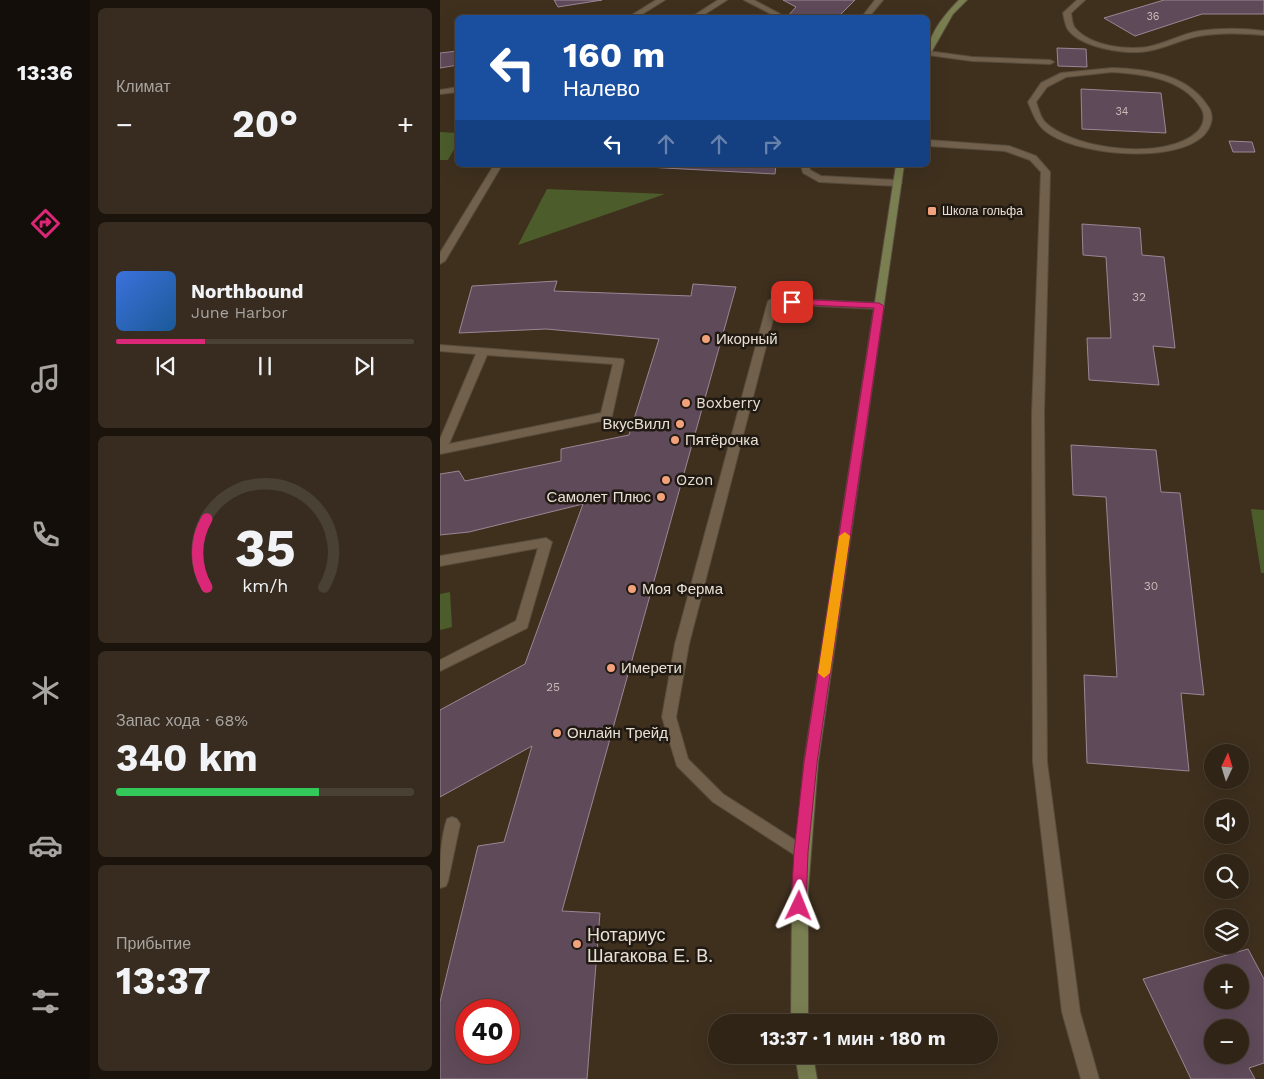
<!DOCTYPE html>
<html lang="ru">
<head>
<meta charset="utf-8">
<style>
  body { margin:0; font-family:"Work Sans",sans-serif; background:#372c1f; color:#f1f3f6; height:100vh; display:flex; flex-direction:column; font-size:19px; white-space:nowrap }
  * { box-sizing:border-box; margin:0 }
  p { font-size:16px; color:#a7a4a1 }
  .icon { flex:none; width:28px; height:28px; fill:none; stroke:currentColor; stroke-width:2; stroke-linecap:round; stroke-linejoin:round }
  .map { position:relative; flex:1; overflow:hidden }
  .sheet { display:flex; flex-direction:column; gap:8px; padding:8px; background:#1a140c; width:350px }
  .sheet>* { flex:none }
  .banner { position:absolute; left:15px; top:15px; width:475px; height:152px; border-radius:8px; box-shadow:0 5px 20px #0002,0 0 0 1px #4a4135; background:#1a4fa0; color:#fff; overflow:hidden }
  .needle { width:32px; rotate:4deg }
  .tools { position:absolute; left:764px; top:744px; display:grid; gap:10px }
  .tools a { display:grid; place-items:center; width:45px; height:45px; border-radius:50%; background:#2f2416; box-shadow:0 5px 20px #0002,0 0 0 1px #4a4135; font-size:25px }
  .speed { position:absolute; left:15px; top:999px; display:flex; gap:10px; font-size:25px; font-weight:700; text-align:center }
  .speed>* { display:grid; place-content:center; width:65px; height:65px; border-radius:50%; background:#2f2416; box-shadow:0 5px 20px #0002,0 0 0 1px #4a4135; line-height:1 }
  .speed .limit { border:8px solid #d22; background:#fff; color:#111 }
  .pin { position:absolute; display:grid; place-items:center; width:42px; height:42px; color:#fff; margin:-21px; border-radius:10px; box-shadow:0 2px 8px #0006 }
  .me { position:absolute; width:55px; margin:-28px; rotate:2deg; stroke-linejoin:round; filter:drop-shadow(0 0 4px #0008) }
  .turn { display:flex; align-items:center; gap:18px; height:105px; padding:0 25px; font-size:22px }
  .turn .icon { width:65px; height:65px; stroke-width:2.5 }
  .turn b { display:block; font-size:35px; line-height:42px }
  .lanes { display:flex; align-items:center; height:48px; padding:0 25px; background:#0003; justify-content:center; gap:25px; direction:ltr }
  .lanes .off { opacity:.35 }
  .big { font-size:38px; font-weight:700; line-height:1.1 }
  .sheet .card { flex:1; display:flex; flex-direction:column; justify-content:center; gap:8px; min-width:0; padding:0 18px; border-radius:8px; background:#372c1f }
  .sheet .dial { align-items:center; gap:0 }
  .dial svg { height:130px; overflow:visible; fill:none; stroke:#4a4135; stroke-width:7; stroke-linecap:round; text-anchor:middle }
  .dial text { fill:#f1f3f6; stroke:none }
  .song { display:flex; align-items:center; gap:15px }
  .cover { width:60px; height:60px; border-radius:8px; background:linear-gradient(135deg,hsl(220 70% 55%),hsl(210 70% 35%)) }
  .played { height:5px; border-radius:2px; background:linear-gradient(90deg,#db2777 30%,#4a4135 30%) }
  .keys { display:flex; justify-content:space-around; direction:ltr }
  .heat { display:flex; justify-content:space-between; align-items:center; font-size:28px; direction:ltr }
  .charge { height:8px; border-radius:4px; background:linear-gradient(90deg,#34c759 68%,#4a4135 0) }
  .trip { position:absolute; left:268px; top:1014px; width:290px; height:50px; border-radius:25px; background:#2f2416; box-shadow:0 5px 20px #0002,0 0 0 1px #4a4135; font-weight:700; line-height:50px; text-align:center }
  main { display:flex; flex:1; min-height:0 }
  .menu { display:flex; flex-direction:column; width:90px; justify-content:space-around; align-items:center; background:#130e09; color:#a7a4a1 }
  .menu .icon { width:35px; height:35px }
  .menu .selected { color:#db2777 }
  .menu b { font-size:22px; color:#f1f3f6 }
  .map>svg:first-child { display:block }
</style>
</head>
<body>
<main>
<nav class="menu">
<b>13:36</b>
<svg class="icon selected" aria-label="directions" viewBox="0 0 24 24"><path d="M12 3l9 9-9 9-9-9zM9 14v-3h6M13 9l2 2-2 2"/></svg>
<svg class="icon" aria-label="music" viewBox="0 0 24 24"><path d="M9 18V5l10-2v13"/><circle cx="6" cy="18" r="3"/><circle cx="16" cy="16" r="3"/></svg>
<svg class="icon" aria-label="phone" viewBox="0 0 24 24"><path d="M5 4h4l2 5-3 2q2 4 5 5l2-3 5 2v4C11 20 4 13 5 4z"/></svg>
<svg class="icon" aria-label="climate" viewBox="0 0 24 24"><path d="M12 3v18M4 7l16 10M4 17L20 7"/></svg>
<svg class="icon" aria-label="car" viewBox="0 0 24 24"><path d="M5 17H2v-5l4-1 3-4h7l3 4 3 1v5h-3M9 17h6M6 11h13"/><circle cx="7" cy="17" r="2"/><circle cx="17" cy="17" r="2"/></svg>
<svg class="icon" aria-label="filters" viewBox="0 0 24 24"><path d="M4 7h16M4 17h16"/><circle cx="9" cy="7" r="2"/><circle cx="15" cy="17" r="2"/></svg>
</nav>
<section class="sheet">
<div class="card"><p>Климат</p>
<div class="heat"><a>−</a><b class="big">20°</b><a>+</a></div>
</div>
<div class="card">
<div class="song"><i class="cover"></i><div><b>Northbound</b><p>June Harbor</p></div></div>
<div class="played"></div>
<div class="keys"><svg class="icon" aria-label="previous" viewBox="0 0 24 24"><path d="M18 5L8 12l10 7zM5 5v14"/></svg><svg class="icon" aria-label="pause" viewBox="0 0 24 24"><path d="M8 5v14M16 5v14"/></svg><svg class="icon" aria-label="next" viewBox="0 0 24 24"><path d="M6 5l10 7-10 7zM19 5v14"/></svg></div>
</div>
<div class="card dial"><svg viewBox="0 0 100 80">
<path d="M14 69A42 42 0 1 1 86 69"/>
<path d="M14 69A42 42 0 0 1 14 27" stroke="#db2777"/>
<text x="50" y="56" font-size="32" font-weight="700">35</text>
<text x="50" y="72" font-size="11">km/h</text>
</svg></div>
<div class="card"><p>Запас хода · 68%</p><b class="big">340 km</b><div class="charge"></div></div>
<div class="card"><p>Прибытие</p><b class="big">13:37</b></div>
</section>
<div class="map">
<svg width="824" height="1079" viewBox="0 0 824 1079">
  <rect width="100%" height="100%" fill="#3f301e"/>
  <!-- green -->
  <path fill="#4c5d2b" d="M0 132 17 133V144L8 160H0Z
    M107 189 225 194 78 245Z
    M811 509 824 510V573H821Z
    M10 592 12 627 0 630V594Z"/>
  <!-- building -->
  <path fill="#5f4a59" stroke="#9c8595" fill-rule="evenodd" d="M114 0H162L118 7Z
    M343 0H415L397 18H346L356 7Z
    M724 0H824V14H762L695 36 664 18Z
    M617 48 646 49 647 67 618 66Z
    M18 51V65L0 68V53Z
    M641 89 721 93 726 133 642 129Z
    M789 141 812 142 815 152H793Z
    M170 165H336L335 174Z
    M642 224 700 228 702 255 724 257 735 348 713 346 719 385 649 380 647 338H671L666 257 643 255Z
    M117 281 114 291 251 296 253 284 296 287 122 911 160 913 147 1079H0V1002L38 846 64 842 92 746 0 797V710L85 664 143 504 29 532 0 535V474L19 471 25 481 121 461V449L189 435 219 339 106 329 19 333 32 286ZM26 1010H69V1052H26Z
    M631 445 716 450 721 492 740 493 764 695 741 693 749 771 647 763 644 675 677 677 666 497 633 495Z
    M808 949 824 979V1063L809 1068 815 1079H751L703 979ZM772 972H800V1000H772ZM772 1028H800V1055H772Z"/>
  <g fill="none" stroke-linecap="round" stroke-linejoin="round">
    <defs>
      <path id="lane" d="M216 0H225L196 18H187Z
        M278 0H287L259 18H250Z
        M304 0H314L340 14 336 18H328L331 14Z
        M435 0H443L428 18H421Z
        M637 0H645L631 13C632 18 632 24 635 28 650 46 686 50 707 47 725 44 741 34 759 31 781 28 802 28 824 31V35C802 33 781 32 759 36 742 39 726 48 708 51 687 55 639 48 627 28 625 23 624 18 623 13Z
        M488 51 532 57 610 60 614 62 610 64 532 61 488 55Z
        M672 68C707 69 746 74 767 105 775 115 772 126 764 135 735 164 643 155 611 135 597 127 594 116 588 102L601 83 621 73ZM672 72C703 74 743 78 761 108 766 115 764 125 757 132 726 161 635 150 606 123 600 118 599 109 596 102L607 87 626 77Z
        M18 87V92L0 94V90Z
        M488 140 569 146 596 156 610 172 604 413 607 762 640 1012 659 1079H641L622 1012 593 762 592 413 601 172 590 160 565 151 488 146Z
        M54 165H62L5 261 0 264V253Z
        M361 165H369L370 170 381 176 457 180 462 183 457 186 379 182 363 173Z
        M333 298 439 303 444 306 439 309 337 304 249 644 236 717 248 759 283 794 366 847 369 852 366 857 361 859 273 802 237 766 222 717 235 644 328 301Z
        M0 345 183 359 184 361 172 416 166 420 0 454V439L36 354 0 351ZM47 355 173 364 161 413 9 444Z
        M106 538 112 542 87 628 0 671V660L76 621 98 548 0 566V556Z
        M12 817 17 819 20 824 8 881 6 886 0 888C0 866 0 840 7 819Z"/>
      <path id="secondary" d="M519 0H527L513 14 492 51 488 53C488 34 506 13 519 0Z
        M456 165H464L378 763 368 892V1022H351L352 892 364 763Z
        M355 1055H373L377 1079H359Z"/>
    </defs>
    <!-- lane casing -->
    <use href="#lane" stroke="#584c3c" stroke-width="2"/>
    <!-- secondary casing -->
    <use href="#secondary" stroke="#584c3c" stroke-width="2"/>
    <!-- lane -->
    <use href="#lane" fill="#70604c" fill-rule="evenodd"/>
    <!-- secondary -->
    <use href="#secondary" fill="#7a7f51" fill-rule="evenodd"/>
  </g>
  <!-- route -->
  <path fill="#db2777" stroke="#8e194d" d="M352 299 439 303 444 306 377 763 368 852 366 906 364 911 359 913 354 911 351 906 354 852 364 763 434 308 348 304V300Z"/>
  <!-- slow -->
  <path fill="#f59e0b" d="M405 532 410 536 390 673 384 678 378 673 399 536Z"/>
  <!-- markers -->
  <g fill="#f1a17b" stroke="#201a12" stroke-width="2">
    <rect x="487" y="206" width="10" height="10" rx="2.5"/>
    <circle cx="266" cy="339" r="5"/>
    <circle cx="246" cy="403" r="5"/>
    <circle cx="240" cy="424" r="5"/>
    <circle cx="235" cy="440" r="5"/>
    <circle cx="226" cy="480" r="5"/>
    <circle cx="221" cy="497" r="5"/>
    <circle cx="192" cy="589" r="5"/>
    <circle cx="171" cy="668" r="5"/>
    <circle cx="117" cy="733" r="5"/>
    <circle cx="137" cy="944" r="5"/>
  </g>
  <g text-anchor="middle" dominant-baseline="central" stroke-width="5" stroke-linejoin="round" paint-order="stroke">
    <!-- far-number labels -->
    <g font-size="11" fill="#c6bab6">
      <text x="713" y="16">36</text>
      <text x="682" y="111">34</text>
    </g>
    <!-- far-poi labels -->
    <g font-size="12" fill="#e9e0d5" stroke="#201a12" text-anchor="start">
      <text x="502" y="211">Школа гольфа</text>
    </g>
    <!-- number labels -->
    <g font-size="12" fill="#c6bab6">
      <text x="699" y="297">32</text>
      <text x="711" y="586">30</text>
      <text x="113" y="687">25</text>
    </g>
    <!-- poi labels -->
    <g font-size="15" fill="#e9e0d5" stroke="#201a12" text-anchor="start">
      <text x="276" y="339">Икорный</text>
      <text x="256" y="403">Boxberry</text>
      <text x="230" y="424" text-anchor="end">ВкусВилл</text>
      <text x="245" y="440">Пятёрочка</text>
      <text x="236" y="480">Ozon</text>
      <text x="211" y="497" text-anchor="end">Самолет Плюс</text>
      <text x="202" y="589">Моя Ферма</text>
      <text x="181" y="668">Имерети</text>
      <text x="127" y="733">Онлайн Трейд</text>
    </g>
    <!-- near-poi labels -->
    <g font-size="18" fill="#e9e0d5" stroke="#201a12" text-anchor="start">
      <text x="147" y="934">Нотариус<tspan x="147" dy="21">Шагакова Е. В.</tspan></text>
    </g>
  </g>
</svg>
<div class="tools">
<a><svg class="needle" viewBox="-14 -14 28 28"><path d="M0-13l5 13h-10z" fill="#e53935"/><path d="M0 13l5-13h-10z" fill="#a7a4a1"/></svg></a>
<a><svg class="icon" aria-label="sound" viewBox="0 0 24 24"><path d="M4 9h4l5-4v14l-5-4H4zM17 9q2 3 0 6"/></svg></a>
<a><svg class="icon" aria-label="search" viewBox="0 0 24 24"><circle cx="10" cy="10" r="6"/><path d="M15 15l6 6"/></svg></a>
<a><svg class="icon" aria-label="layers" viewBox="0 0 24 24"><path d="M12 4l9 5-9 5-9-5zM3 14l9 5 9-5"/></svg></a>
<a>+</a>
<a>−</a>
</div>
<div class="speed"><div class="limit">40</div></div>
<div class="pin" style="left:352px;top:302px;background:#d93025"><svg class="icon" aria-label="arrive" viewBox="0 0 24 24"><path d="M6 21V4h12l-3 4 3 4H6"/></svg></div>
<svg class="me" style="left:359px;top:906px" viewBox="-20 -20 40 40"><path d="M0-17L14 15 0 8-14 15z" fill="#db2777" stroke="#fff" stroke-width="4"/></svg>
<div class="trip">13:37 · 1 мин · 180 m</div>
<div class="banner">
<div class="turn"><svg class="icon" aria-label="left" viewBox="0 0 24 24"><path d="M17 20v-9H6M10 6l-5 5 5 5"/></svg><div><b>160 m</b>Налево</div></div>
<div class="lanes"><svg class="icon" aria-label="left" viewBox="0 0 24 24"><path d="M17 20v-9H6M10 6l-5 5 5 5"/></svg><svg class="icon off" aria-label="ahead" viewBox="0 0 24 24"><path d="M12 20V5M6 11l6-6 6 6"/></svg><svg class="icon off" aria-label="ahead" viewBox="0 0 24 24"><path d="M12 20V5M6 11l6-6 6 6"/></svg><svg class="icon off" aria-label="right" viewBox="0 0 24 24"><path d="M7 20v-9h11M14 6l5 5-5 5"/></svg></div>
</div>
</div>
</main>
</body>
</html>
